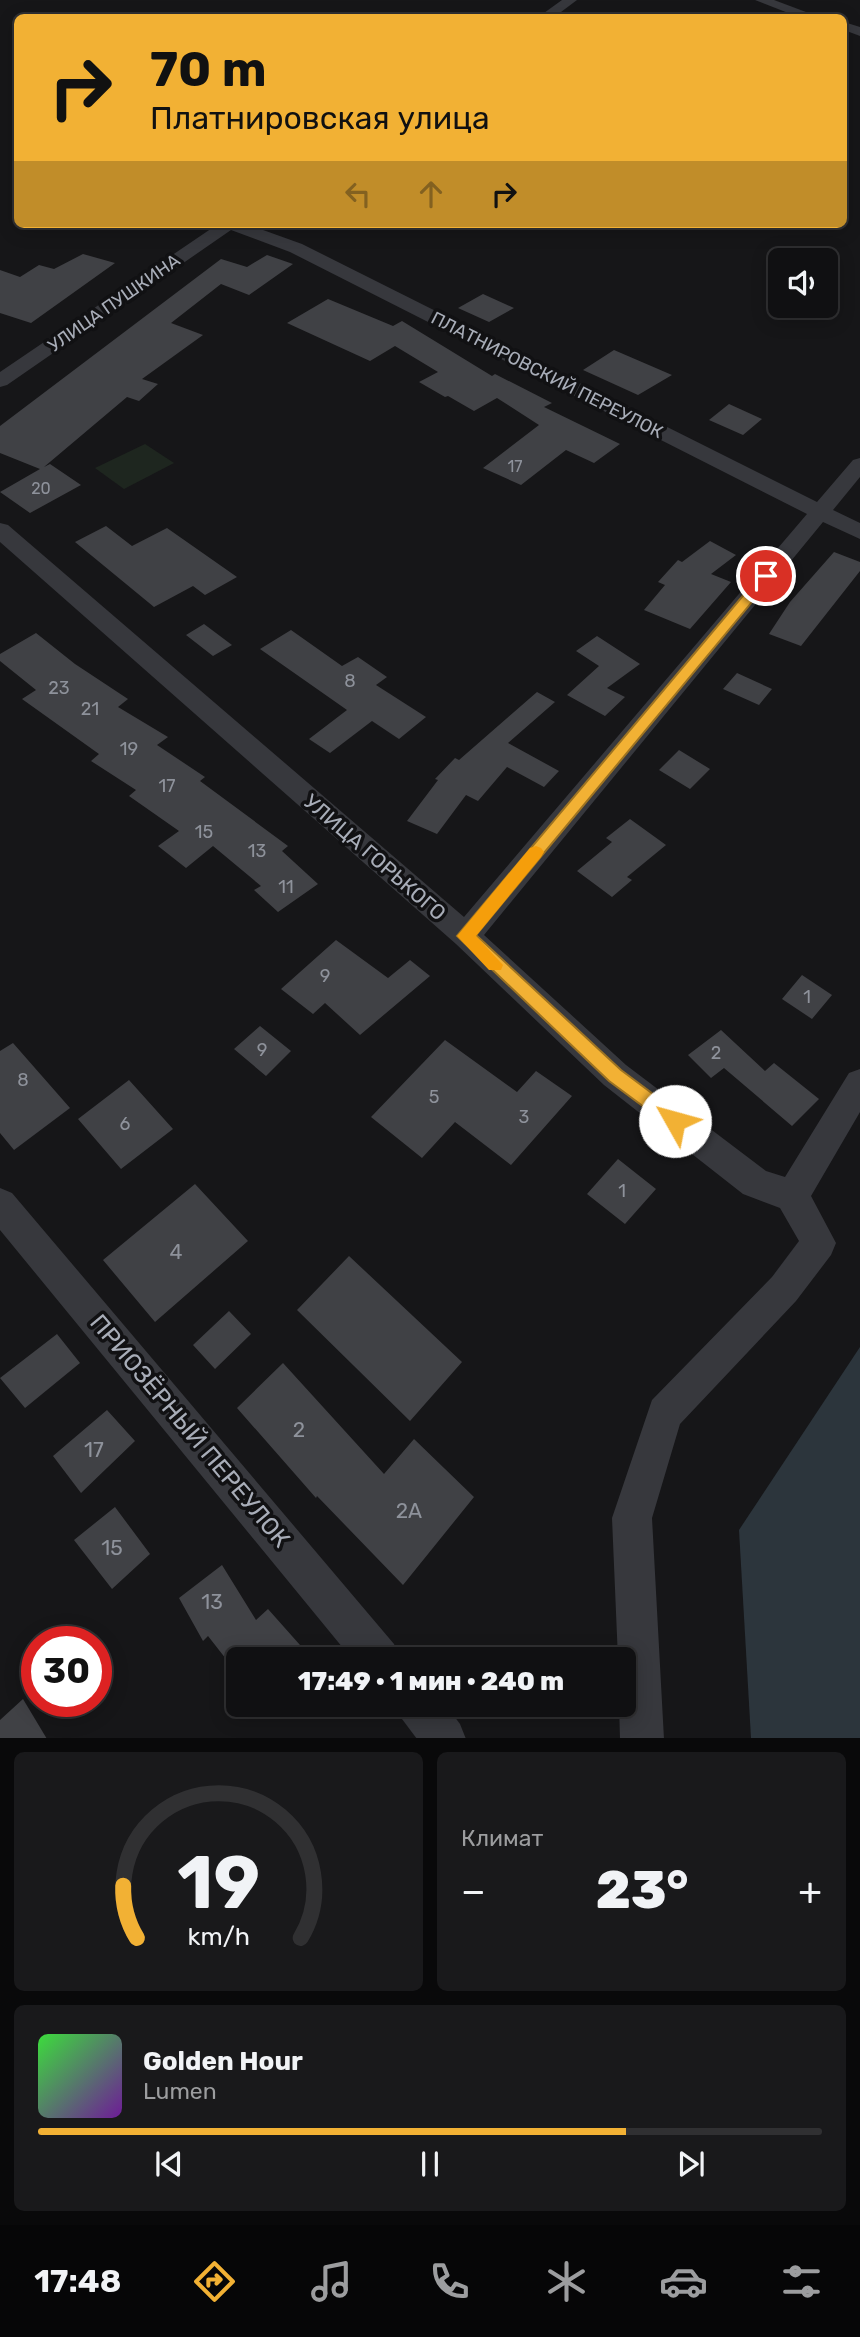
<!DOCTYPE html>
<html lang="ru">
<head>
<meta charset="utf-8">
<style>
  body { margin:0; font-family:Rubik,sans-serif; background:#19191b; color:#f1f3f6; height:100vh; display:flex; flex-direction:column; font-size:26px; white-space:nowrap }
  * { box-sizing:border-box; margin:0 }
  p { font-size:23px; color:#9c9d9f }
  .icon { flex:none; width:38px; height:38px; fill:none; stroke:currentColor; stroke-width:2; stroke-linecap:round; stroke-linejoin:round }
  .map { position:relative; height:1738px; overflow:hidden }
  .side { display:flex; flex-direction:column; gap:14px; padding:14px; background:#09090a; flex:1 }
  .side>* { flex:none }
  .hud { position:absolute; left:14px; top:14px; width:833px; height:214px; border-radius:10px; box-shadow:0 4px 18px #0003,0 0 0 2px #303032; background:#f2b134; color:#111; overflow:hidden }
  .fabs { position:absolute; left:768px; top:248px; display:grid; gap:14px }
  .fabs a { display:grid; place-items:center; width:70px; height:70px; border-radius:10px; background:#101012; box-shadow:0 4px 18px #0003,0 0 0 2px #303032; font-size:35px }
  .speed { position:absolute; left:21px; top:1626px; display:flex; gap:14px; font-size:35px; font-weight:700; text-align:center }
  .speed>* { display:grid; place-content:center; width:91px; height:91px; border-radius:50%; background:#101012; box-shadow:0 4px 18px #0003,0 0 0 2px #303032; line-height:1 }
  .speed .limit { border:10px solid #d22; background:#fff; color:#111 }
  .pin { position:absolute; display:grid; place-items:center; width:60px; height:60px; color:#fff; margin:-30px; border:4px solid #fff; border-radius:50%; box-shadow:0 2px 7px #0007 }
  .me { position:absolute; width:77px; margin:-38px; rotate:308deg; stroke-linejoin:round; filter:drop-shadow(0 0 5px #0008) }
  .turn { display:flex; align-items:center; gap:24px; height:147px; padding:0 21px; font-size:32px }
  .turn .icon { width:91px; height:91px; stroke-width:2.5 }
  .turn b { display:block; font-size:49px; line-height:60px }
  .lanes { display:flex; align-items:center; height:66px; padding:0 21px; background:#0003; justify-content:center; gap:35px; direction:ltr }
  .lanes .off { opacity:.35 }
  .big { font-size:52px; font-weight:800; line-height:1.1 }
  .side .card { flex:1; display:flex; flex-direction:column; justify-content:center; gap:10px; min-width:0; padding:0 24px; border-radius:10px; background:#19191b }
  .side .dial { align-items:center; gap:0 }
  .dial svg { height:182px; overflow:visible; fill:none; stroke:#303032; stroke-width:7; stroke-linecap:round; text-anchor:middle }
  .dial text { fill:#f1f3f6; stroke:none }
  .song { display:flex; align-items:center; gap:21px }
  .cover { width:84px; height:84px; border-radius:10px; background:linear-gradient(135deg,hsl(120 70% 55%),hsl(280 70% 35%)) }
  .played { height:7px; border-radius:4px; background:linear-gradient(90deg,#f2b134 75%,#303032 75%) }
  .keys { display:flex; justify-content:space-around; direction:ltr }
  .heat { display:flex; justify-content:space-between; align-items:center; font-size:38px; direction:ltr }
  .side .tiles { flex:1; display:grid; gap:14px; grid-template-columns:1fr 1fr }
  .card:last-child { grid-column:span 2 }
  .trip { position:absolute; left:226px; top:1647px; width:410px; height:70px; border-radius:10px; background:#101012; box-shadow:0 4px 18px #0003,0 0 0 2px #303032; font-weight:800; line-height:70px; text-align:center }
  .menu { display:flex; height:112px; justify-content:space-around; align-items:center; background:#060607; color:#9c9d9f }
  .menu .icon { width:49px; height:49px }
  .menu .on { color:#f2b134 }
  .menu b { font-size:32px; color:#f1f3f6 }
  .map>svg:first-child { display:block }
</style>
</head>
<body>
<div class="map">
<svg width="860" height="1739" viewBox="0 0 860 1739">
  <rect width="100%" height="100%" fill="#161618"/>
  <!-- green -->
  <path fill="#1e261f" d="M145 444 174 463 124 489 95 468Z"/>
  <!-- water -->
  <path fill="#2c353c" d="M860 1347V1738H751L739 1530Z"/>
  <!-- building -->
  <path fill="#404145" d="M83 254 115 263 31 323 0 313V270L20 277 39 265 54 269Z
    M267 255 293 264 249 295 221 284 171 323 203 335 142 379 158 384 139 401 127 397 44 467 50 464 81 485 30 513 0 492 40 469 0 453V426L221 259 247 267Z
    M483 294 514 308 489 322 458 308Z
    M328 299 393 326 402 321 492 376 495 374 552 403 544 407 620 444 594 463 566 450 521 485 483 468 539 425 497 398 474 411 448 396 445 397 419 382 438 372 395 346 370 361 287 323Z
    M614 350 672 375 638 395 583 370Z
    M729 404 762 419 743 435 709 420Z
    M106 526 132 546 167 528 237 577 205 595 193 586 154 607 75 542Z
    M710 541 736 555 711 574 731 582 690 629 644 610 665 585 658 582 678 560 682 562Z
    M834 552 860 562V571L801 646 769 634 790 602Z
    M204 624 232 645 213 656 186 635Z
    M291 630 342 666 358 657 387 677 376 685 426 717 399 739 372 721 330 753 309 739 347 710 260 649Z
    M36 633 75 664 128 699 118 707 168 737 157 745 205 777 200 781 288 846 282 851 318 884 278 912 254 890 261 886 213 846 186 868 158 846 179 831 129 796 136 790 91 761 99 754 22 699 36 690 0 661V654Z
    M597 636 640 664 607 688 625 697 605 716 567 695 599 666 576 651Z
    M737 673 772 689 759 705 723 689Z
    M537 692 555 702 508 743 559 771 544 787 507 767 478 801 466 795 437 834 407 821 438 780 435 779 455 758 459 760Z
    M679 750 710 769 690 789 659 770Z
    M630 819 666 845 627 877 632 880 612 897 577 871 612 842 606 838Z
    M336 940 388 978 410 960 430 976 360 1035 325 1003 313 1014 281 989Z
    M802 975 832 995 812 1019 782 999Z
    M260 1026 291 1051 266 1076 234 1049Z
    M721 1030 765 1071 774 1063 819 1099 792 1126 724 1068 711 1078 688 1055Z
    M445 1040 517 1092 536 1071 572 1096 511 1165 455 1122 422 1158 371 1117Z
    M13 1043 70 1108 14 1150 0 1133V1051Z
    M129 1080 173 1129 121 1169 78 1119Z
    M618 1159 656 1189 625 1224 587 1194Z
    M195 1184 248 1241 155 1322 103 1260Z
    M349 1256 462 1362 410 1421 297 1310Z
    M229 1311 251 1334 215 1369 193 1345Z
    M57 1334 80 1363 25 1408 0 1378Z
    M283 1363 384 1474 414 1439 474 1497 403 1585 317 1496 316 1498 237 1408Z
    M107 1410 135 1441 81 1493 53 1456Z
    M115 1507 150 1554 112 1589 74 1540Z
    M222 1565 256 1620 268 1609 300 1645 286 1659H226L208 1636 203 1641 179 1598Z
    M23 1699 47 1739H0V1720Z"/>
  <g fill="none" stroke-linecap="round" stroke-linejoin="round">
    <!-- street -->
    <path fill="#37383d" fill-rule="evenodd" d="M562 0H577L553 18H537Z
      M755 0H774L822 18H801Z
      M844 22 860 27V36L844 30Z
      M218 224H246L302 244 817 502 853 460 860 458V477L833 510 860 523V539L823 522 484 935 626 1065 766 1171 785 1177 849 1073 860 1069V1112L811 1196 836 1243 831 1255 796 1301 680 1424 652 1518 664 1739H620L619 1704H623V1659H618L612 1518 652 1400 772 1277 799 1241 780 1208 743 1194 604 1085 456 944 0 542V523L8 525 464 917 807 514 290 252 231 230 7 385 0 387V372Z
      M0 1188 12 1193 394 1644 400 1659H352L0 1230Z
      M396 1704H445L460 1724 466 1739H417L402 1719Z"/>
  </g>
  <!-- route -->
  <path fill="#f2b134" stroke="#9d7322" stroke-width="2" d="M766 572 771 573V579L476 935 621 1070 681 1115 684 1121 681 1127 675 1130 609 1081 457 936 762 573Z"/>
  <!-- slow -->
  <path fill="#f59e0b" d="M536 846 541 848 544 852 541 857 476 936 503 965 501 970H489L457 936 530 848Z"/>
  <g text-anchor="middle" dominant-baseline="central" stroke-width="7" stroke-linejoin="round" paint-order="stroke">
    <!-- far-number labels -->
    <g font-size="16" fill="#8e929b">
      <text x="515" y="466">17</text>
      <text x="41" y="488">20</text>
    </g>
    <!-- far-street labels -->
    <g font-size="18" fill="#a8adb8" stroke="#111113">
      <text transform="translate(114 303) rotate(-35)">УЛИЦА ПУШКИНА</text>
      <text transform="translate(547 375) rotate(27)">ПЛАТНИРОВСКИЙ ПЕРЕУЛОК</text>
    </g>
    <!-- number labels -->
    <g font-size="18" fill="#8e929b">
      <text x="350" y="681">8</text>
      <text x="59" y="688">23</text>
      <text x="90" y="709">21</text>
      <text x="129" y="749">19</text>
      <text x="167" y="786">17</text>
      <text x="204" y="832">15</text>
      <text x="257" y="851">13</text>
      <text x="286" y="887">11</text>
      <text x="325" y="976">9</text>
      <text x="807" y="997">1</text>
      <text x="262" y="1050">9</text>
      <text x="716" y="1053">2</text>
      <text x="23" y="1080">8</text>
      <text x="434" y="1097">5</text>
      <text x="524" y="1117">3</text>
      <text x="125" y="1124">6</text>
      <text x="622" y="1191">1</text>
    </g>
    <!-- street labels -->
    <g font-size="21" fill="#a8adb8" stroke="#111113">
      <text transform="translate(375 857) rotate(41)">УЛИЦА ГОРЬКОГО</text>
    </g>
    <!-- near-number labels -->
    <g font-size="21" fill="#8e929b">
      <text x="176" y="1251">4</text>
      <text x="299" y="1429">2</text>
      <text x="94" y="1449">17</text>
      <text x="409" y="1510">2А</text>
      <text x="112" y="1547">15</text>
      <text x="212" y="1601">13</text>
    </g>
    <!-- near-street labels -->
    <g font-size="24" fill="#a8adb8" stroke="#111113">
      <text transform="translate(190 1431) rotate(50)">ПРИОЗЁРНЫЙ ПЕРЕУЛОК</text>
    </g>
  </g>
</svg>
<div class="fabs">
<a><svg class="icon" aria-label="sound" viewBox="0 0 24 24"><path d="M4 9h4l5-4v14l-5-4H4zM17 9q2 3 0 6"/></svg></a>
</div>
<div class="speed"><div class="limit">30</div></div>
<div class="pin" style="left:766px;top:576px;background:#d93025"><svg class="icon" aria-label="arrive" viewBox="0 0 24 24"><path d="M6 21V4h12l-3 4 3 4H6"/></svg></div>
<svg class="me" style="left:675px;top:1121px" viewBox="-20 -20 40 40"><circle r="19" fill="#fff"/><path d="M0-13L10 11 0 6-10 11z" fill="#f2b134"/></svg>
<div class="trip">17:49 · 1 мин · 240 m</div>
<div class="hud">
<div class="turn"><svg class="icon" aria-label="right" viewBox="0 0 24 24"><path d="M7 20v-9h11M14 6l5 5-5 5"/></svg><div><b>70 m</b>Платнировская улица</div></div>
<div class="lanes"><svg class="icon off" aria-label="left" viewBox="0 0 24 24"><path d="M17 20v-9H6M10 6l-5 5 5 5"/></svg><svg class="icon off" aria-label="ahead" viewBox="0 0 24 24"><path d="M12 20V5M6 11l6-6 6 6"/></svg><svg class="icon" aria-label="right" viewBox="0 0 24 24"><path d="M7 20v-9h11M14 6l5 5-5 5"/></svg></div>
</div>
</div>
<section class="side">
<div class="tiles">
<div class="card dial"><svg viewBox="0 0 100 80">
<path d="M14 69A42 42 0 1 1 86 69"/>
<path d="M14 69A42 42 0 0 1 8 46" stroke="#f2b134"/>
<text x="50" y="56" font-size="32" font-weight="700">19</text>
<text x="50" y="72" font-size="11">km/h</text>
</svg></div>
<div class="card"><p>Климат</p>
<div class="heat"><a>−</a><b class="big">23°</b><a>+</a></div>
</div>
<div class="card">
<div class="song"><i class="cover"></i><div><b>Golden Hour</b><p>Lumen</p></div></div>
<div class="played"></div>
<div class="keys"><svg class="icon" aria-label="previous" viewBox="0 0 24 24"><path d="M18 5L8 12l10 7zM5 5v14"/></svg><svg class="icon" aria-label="pause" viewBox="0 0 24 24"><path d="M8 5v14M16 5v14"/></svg><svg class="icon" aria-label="next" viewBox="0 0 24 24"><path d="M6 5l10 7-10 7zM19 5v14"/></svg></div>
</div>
</div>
</section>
<nav class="menu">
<b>17:48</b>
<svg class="icon on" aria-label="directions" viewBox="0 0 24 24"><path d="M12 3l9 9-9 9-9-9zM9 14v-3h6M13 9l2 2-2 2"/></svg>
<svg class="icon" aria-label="music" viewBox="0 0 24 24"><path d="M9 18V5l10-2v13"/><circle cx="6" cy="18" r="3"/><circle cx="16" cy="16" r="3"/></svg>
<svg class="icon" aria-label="phone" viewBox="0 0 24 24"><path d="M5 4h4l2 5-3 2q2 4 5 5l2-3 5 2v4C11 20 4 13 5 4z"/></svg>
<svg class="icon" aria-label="climate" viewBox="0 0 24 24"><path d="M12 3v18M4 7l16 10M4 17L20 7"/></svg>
<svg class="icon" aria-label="car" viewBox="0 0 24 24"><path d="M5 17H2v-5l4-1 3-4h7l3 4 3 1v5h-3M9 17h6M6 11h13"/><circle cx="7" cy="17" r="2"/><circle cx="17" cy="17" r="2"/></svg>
<svg class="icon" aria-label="filters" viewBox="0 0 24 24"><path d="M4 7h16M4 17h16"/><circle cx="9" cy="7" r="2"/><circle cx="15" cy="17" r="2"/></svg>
</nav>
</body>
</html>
